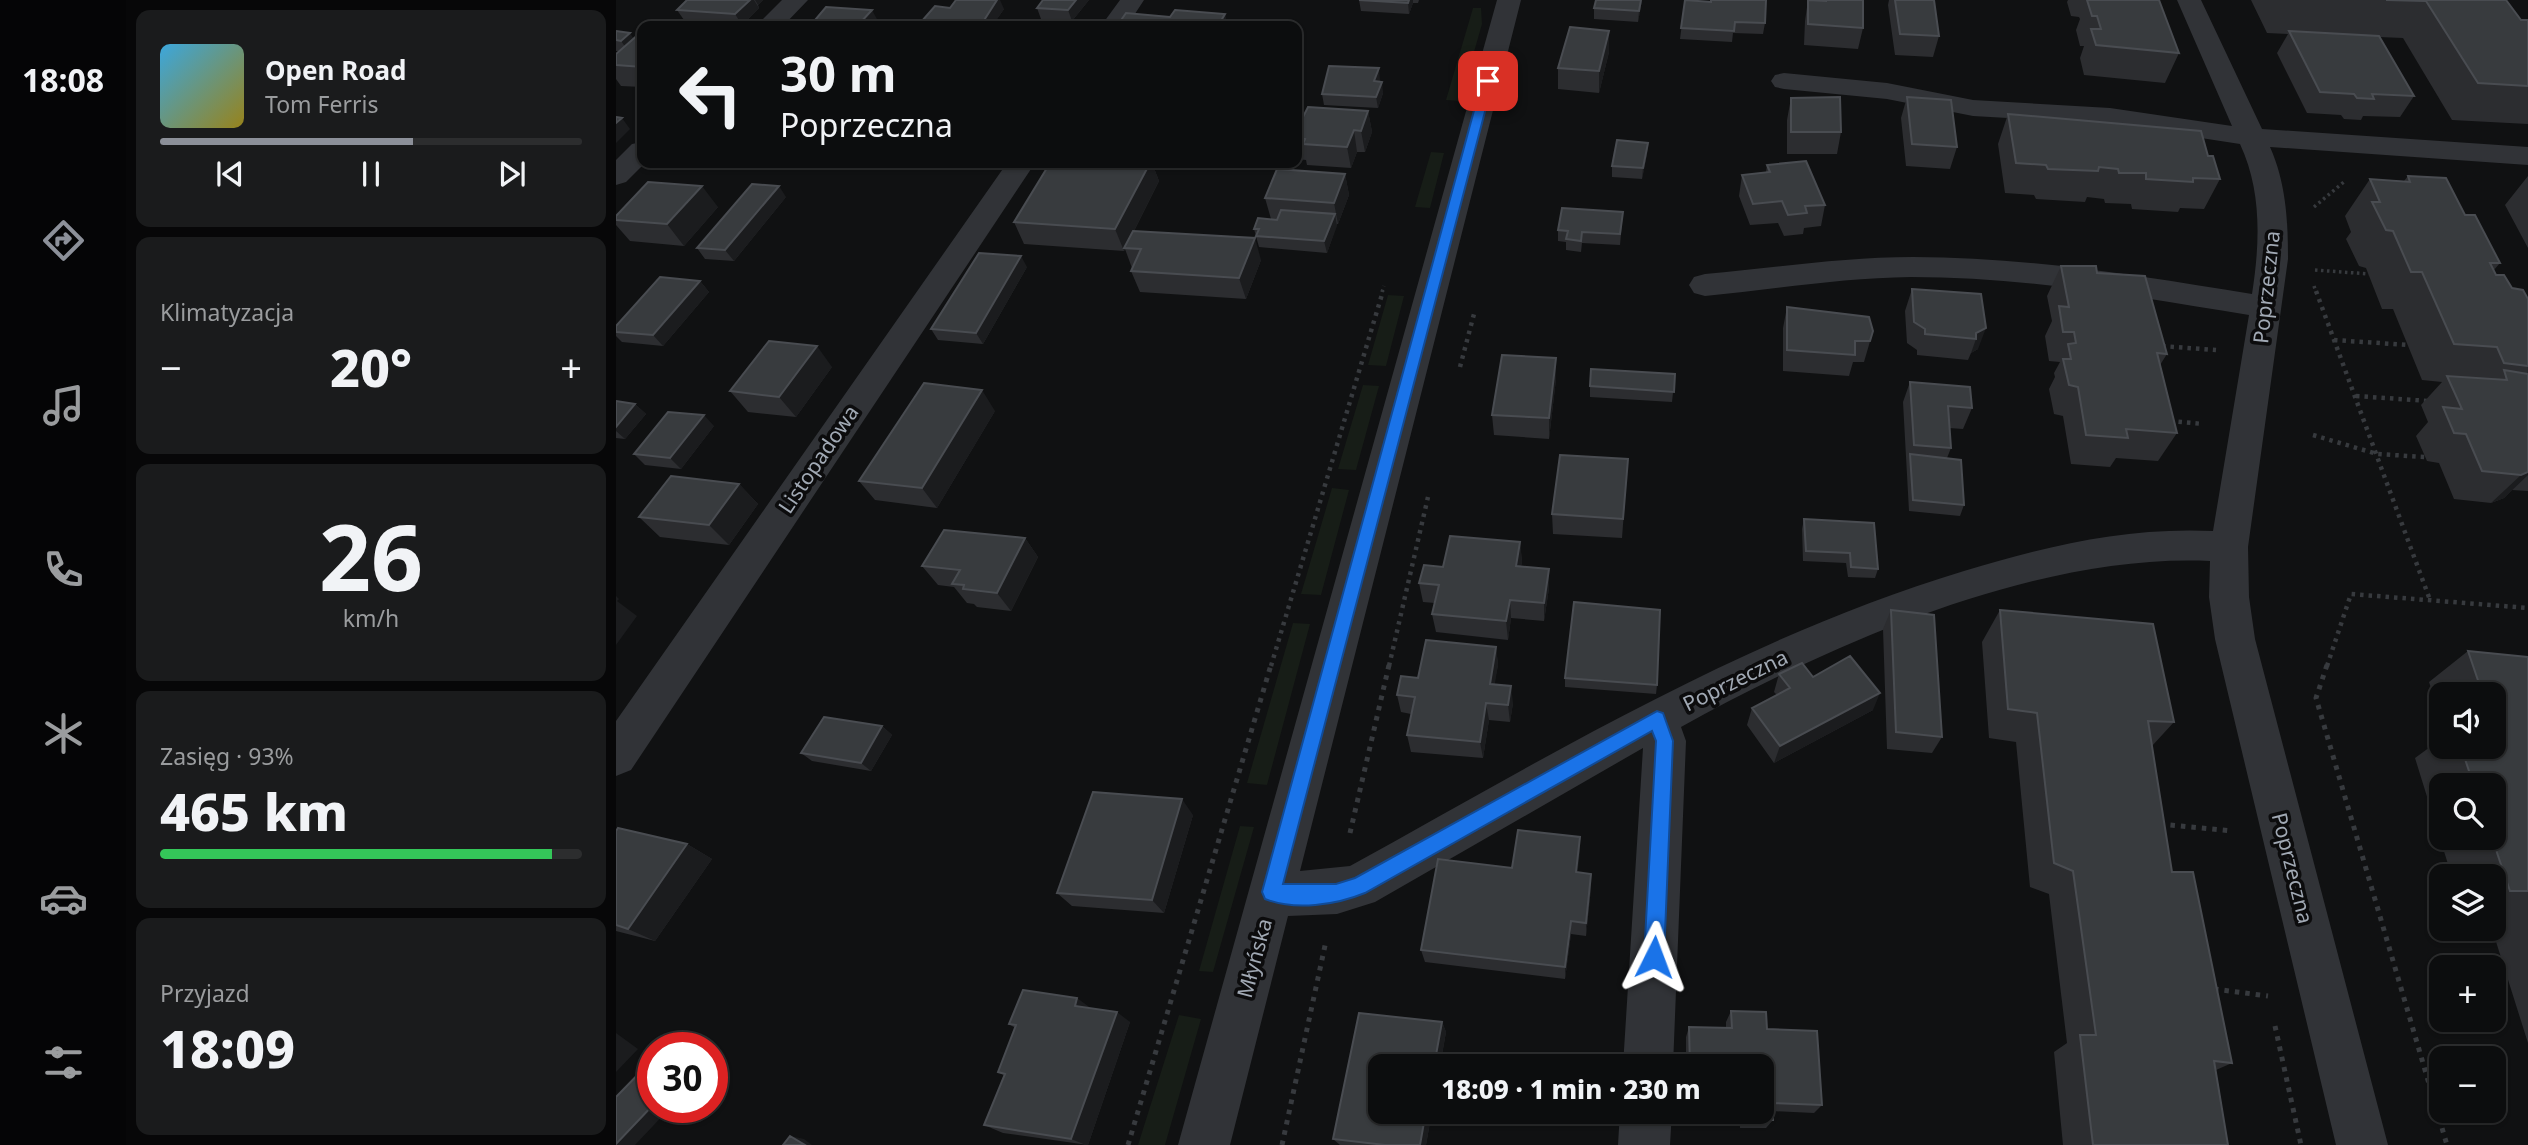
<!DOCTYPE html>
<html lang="pl">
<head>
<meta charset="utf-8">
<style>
  body { margin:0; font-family:"Noto Sans",sans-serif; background:#1a1b1c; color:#f1f3f6; height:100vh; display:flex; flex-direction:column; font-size:26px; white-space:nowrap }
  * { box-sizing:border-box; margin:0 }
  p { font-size:23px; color:#9a9c9e }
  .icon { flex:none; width:38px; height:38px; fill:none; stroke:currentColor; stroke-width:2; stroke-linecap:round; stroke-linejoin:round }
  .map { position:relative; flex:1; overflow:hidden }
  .panel { display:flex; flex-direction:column; gap:10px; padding:10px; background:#070708; width:490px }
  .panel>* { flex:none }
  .top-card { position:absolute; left:21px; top:21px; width:665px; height:147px; border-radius:14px; box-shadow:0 2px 5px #0004,0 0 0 2px #2c2d2e; background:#0c0d0e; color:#f1f3f6; overflow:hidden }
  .buttons { position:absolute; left:1813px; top:682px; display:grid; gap:14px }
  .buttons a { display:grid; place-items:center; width:77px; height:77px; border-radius:14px; background:#0c0d0e; box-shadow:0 2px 5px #0004,0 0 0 2px #2c2d2e; font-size:35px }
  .speed { position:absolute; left:21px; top:1032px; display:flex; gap:14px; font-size:35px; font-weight:700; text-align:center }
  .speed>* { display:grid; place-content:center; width:91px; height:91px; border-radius:50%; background:#0c0d0e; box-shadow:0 2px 5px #0004,0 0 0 2px #2c2d2e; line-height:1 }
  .speed .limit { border:10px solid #d22; background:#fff; color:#111 }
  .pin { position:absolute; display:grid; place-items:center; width:60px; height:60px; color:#fff; margin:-30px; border-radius:14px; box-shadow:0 4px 10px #0006 }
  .me { position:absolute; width:77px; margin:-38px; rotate:3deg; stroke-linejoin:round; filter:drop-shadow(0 0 5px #0008) }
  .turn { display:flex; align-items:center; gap:24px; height:147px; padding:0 28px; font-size:32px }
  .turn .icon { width:91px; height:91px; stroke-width:2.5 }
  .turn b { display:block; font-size:49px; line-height:60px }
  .big { font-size:52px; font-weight:800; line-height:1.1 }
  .panel .tile { flex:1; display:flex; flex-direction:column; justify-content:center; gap:10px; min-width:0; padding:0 24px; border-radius:14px; background:#1a1b1c }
  .panel .dial { align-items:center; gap:0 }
  .dial b { font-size:91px; line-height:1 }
  .song { display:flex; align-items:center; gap:21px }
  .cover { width:84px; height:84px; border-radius:10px; background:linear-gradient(135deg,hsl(200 70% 55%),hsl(50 70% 35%)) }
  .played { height:7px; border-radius:4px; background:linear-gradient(90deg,#8c9099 60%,#2c2d2e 60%) }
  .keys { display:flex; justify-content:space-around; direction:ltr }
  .heat { display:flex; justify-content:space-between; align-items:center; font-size:38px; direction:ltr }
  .charge { height:10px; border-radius:5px; background:linear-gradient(90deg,#34c759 93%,#2c2d2e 0) }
  .trip { position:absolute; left:752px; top:1054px; width:406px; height:70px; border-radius:14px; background:#0c0d0e; box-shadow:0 2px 5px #0004,0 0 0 2px #2c2d2e; font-weight:800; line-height:70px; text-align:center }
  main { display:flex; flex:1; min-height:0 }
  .tabs { display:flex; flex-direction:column; width:126px; justify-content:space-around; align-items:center; background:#050506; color:#9a9c9e }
  .tabs .icon { width:49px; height:49px }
  .tabs .current { color:#8c9099 }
  .tabs b { font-size:32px; color:#f1f3f6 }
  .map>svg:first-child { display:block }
</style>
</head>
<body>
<main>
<nav class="tabs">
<b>18:08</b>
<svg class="icon current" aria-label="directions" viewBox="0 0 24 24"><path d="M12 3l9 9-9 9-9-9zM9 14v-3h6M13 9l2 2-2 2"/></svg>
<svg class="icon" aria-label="music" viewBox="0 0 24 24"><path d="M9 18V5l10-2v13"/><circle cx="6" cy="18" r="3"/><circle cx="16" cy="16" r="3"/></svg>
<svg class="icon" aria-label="phone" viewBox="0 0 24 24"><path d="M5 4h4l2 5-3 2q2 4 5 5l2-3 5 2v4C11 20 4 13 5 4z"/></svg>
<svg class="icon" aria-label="climate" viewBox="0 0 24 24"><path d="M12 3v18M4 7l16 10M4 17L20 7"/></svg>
<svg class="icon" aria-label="car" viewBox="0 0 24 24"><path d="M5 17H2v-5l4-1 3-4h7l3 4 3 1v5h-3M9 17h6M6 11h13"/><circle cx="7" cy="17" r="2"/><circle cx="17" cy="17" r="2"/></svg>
<svg class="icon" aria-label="filters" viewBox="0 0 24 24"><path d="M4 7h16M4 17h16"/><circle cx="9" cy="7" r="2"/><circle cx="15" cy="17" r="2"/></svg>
</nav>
<section class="panel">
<div class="tile">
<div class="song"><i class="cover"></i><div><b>Open Road</b><p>Tom Ferris</p></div></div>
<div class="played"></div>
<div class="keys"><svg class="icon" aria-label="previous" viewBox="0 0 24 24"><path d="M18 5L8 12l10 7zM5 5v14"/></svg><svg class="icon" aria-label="pause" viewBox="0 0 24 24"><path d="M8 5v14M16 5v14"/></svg><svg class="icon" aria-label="next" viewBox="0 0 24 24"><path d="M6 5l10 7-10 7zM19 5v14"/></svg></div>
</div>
<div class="tile"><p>Klimatyzacja</p>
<div class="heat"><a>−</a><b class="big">20°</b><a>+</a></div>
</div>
<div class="tile dial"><b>26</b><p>km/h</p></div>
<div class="tile"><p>Zasięg · 93%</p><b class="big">465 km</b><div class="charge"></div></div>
<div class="tile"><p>Przyjazd</p><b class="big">18:09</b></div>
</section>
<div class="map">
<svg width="1912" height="1145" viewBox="0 0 1912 1145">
  <rect width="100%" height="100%" fill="#101112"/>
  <!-- green -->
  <path fill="#171d17" d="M857 8H865L866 24 844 101 830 100Z
    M815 152 828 153 814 208 799 207Z
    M772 295 788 296 770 366 752 365Z
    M747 385 763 386 740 470 722 469Z
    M716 488 733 490 705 595 685 594Z
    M677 623 694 624 651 785 631 783Z
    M624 826 638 827 597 972 583 971Z
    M563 1015 585 1019 549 1145H522Z"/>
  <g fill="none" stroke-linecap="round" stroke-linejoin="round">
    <!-- path-far2 -->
    <path stroke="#373a3e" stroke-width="3.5" stroke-dasharray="2.5 3.5" stroke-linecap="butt" d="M1698 207 1729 181
      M1699 270 1753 274
      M1698 286 1700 292
      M766 292 768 286"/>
    <!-- path-far1 -->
    <path stroke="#373a3e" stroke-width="4.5" stroke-dasharray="3.5 5" stroke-linecap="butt" d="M1700 291 1814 600
      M1718 340 1792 345
      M1546 346 1600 350
      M844 367 858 314
      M1740 396 1812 401
      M1554 421 1587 424
      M1697 435 1761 454 1809 457
      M655 666 767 291
      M773 666 812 497
      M1711 666 1735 594 1912 608"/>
    <!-- path -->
    <path stroke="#373a3e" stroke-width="5" stroke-dasharray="4.5 6" stroke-linecap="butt" d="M1711 665 1700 698 1831 1145
      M1544 824 1616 831
      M734 833 773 665
      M1598 989 1652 996
      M1659 1026 1685 1145
      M512 1145 655 665
      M666 1145 710 941"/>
    <!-- minor -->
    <path fill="#313337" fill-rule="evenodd" d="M166 0H192L167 26H140Z
      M504 0H528L511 26H485Z
      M881 0H905L684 871 734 866C933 756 1129 637 1348 571 1432 546 1508 527 1597 531L1633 315C1521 297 1409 277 1295 277 1226 278 1158 289 1089 296L1078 293 1073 285 1078 277 1089 274C1158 268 1227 257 1297 257 1411 257 1524 276 1636 294 1644 243 1646 191 1624 144L1494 124 1357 116 1271 99 1168 89 1159 87 1155 81 1159 75 1168 73 1271 83 1357 100 1494 108 1616 126 1561 0H1585L1646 129 1912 147V165L1654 147C1670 183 1672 220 1672 259L1632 547 1633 597 1639 639 1772 1145H1720L1599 639 1593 597 1594 561C1420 553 1215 644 1065 727L1070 741 1057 1066H1007L1027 748 759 902 721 914 672 916 614 1145H562Z
      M26 142V163H29L10 182 0 185V160L16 144Z
      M391 163H419L15 770 0 776V721Z
      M1004 1111H1056L1054 1145H1002Z"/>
  </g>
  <!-- wall -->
  <path fill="#2c2d30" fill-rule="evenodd" d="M71 0H147L142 5 143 8 126 25 102 23 104 26 68 20 61 10Z
    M473 0 456 21 425 19 421 8Z
    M743 0H803L802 3H797L793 14 745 11Z
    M980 0H1026L1022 22 978 19V8Z
    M1069 0 1149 23 1147 34 1117 33 1116 42 1064 39Z
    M1192 0H1247V28L1242 49 1188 45 1189 21Z
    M1273 0H1318L1323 36 1317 57 1279 55 1272 5Z
    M1452 0H1543L1563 53 1549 83 1468 75 1464 58 1468 46H1464L1460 30 1464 19 1463 17 1455 16 1451 2Z
    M1635 0H1890L1912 86V124L1836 120 1787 38 1763 37 1798 96 1784 117 1747 116 1745 120 1728 119 1725 115 1691 113 1661 53 1672 34 1651 33Z
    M388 9 376 26H309L306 21Z
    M0 31 18 38 26 33V87L5 86 0 79V54L3 51H0Z
    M993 31V52L983 93 942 89V68Z
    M764 80V82L767 93 762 108 708 105 706 94Z
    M1291 97 1341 147 1334 169 1290 166 1285 118Z
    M1175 98 1225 132 1221 154H1171V120Z
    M752 111 756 132 749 152H741L735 168 691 165 690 160 681 159V117H687Z
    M1392 114 1592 156 1604 179 1588 209 1564 208 1562 212 1516 209 1515 204 1489 203 1488 199 1471 197 1469 202 1420 199 1418 195 1389 193 1382 144Z
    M1032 143 1031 154 1026 179 996 177V166Z
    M97 163H149L144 168Z
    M434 163H536L543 181 518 231 645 260 630 299 524 292 515 271 516 268 509 249 508 251 408 244 398 222Z
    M1151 165 1209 205 1205 226 1188 228 1187 234 1168 236 1162 223 1134 225 1123 196 1126 175 1150 172Z
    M729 174 733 195 722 224H721L711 253 643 247 638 229 655 219 649 198Z
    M1792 176 1849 215 1884 263 1877 271 1880 275 1912 299V491L1896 490 1888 498 1875 503 1838 499 1823 463 1811 461 1800 436 1812 422 1805 405 1826 382 1806 380 1777 309H1766L1750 268 1743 266 1730 239 1735 232 1729 216 1754 179 1788 181Z
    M1912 176V248L1889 205Z
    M170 197 118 261 89 259 81 248Z
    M102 207 68 246 14 241 0 225V216Z
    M1007 212 1004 245 966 243 965 252 950 250V242L942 241V230Z
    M1445 266 1481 273 1551 354 1544 365 1561 433 1542 461 1500 458 1494 467 1455 464 1447 416 1438 414 1433 389 1439 377 1438 373 1444 362 1433 361 1429 336 1436 321 1431 296Z
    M411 267 367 344 322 340 315 329Z
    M84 281 93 292 47 346 6 342 0 336V326Z
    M1296 289 1365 294 1362 349 1355 353 1352 360 1301 355V350L1291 343 1289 311Z
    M1171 307 1257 331 1248 362H1237L1233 376 1167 371V328Z
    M216 367 180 417 132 412 114 391Z
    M1059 374 1056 402 974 397V386Z
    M940 379 933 439 878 435 876 415Z
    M1294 382 1356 408 1347 429 1333 428 1335 448 1331 458 1348 505 1344 516 1293 511 1287 402Z
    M0 401 19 404 30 414 9 439 0 438Z
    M379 411 321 508 259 500 243 481Z
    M98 426 65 469 29 465 18 454Z
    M1012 459 1006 538 937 534 936 514Z
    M123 484 142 504 113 545 44 537 23 517Z
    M1188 519 1262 569 1259 578 1232 577 1230 563 1187 561 1186 529Z
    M409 538 422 557 395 611 361 607 358 604 351 603 338 587 322 585 306 566Z
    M904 542 906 562 905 566 933 569V588L928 621 895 618 892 640 820 632 816 614 819 603 807 602 803 583 827 567Z
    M1275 610 1326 737 1316 753 1271 749 1267 629Z
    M1384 610 1558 722 1536 746 1556 872 1616 1063 1600 1070 1612 1145H1447L1438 1052 1451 1043 1433 894 1414 887 1400 742 1373 738 1366 642Z
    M880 647 882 665 878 684 897 703 894 722 873 720 867 758 795 752 791 735 795 714 785 712 781 695 802 678Z
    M1852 651 1912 657V1043L1876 929H1878V877H1836L1799 758 1825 739V747H1878V695H1825V718L1813 682ZM1825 786H1878V838H1825Z
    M1163 674 1197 677 1257 710 1158 763 1131 725 1136 708 1161 695 1158 692Z
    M949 678 1041 685 1040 694 949 687Z
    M266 726 276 735 255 771 196 761 185 753Z
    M577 815 548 913 456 906 441 893Z
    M0 831 71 844 96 859 39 941 0 931Z
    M964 837 961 873 975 888 970 936 955 934 949 979 809 962 805 950Z
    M475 1008 514 1022 472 1145 387 1133 368 1125 388 1075 382 1072 399 1028 393 1024Z
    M1115 1011 1151 1029 1206 1105 1198 1113 1156 1111 1157 1120 1150 1128H1124L1123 1111H1146V1066H1070V1037L1073 1027 1110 1028V1022Z
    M743 1013 826 1022 830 1032 824 1066H765V1111H816L810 1145H724L717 1139Z"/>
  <!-- shaded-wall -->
  <path fill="#1b1c1e" d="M134 0H138L143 8 126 25 119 14Z
    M139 0H147L142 5Z
    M381 0H384L388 9 376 26H365V25Z
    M460 0H473L456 21 452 10Z
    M793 0H797V3L793 14 792 3Z
    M1025 0H1026L1022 22 1023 11Z
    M256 10 262 21 257 26H245L243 24Z
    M609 14 612 26H602Z
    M993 31V52L983 93V71Z
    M14 33 21 44 13 52 5 41Z
    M763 68 764 80 760 93 758 81Z
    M766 82 767 93 762 108 760 97Z
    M752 111 756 132 749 152 745 131Z
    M6 118 14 129 0 143V123Z
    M738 130 741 152 735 168 731 147Z
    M1032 143 1031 154 1026 179 1027 168Z
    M140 163H149L144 168Z
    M534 163H536L543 181 508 251 499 229Z
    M729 174 733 195 722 224 718 203Z
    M86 186 102 207 68 246 51 224Z
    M163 186 170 197 118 261 109 250Z
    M719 214 721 226 711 253 708 241Z
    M639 238 645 260 630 299 623 278Z
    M405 256 411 267 367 344 360 333Z
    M84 281 93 292 47 346 37 335Z
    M1370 328 1362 349 1355 353 1360 339V333Z
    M201 346 216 367 180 417 163 397Z
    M940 358V379L933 439V418Z
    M366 390 379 411 321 508 306 488Z
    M19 404 30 414 9 439 0 431V427Z
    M88 415 98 426 65 469 54 458Z
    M1912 472V475L1888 498 1875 503 1905 475Z
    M123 484 142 504 113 545 93 525Z
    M409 538 422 557 395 611 381 593Z
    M904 542 906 562 901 585 900 566Z
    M933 569V588L928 621V603Z
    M0 596 3 599 1 601 21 616 0 645Z
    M894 600 895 618 892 640 890 621Z
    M880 647 882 665 876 701 874 684Z
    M895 686 897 703 894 722 892 705Z
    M1264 693 1257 710 1158 763 1164 746Z
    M870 703 873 720 867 758 864 742Z
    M266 726 276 735 255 771 245 763Z
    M566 799 577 815 548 913 536 900Z
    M964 837V852L960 886V872Z
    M71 844 96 859 39 941 12 929Z
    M975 874V888L970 936V923Z
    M955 921V934L949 979V967Z
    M461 998 476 1009 459 1006Z
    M501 1012 514 1022 472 1145H470L455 1139Z
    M826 1022 830 1032 824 1066H818Z
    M0 1033 22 1049 0 1072Z
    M53 1042 67 1047 69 1048H60Z
    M37 1105V1108H54L19 1145H0Z
    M810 1111H816L810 1145H804Z
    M174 1136 188 1139 196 1145H189Z"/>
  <!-- building -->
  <path fill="#383b3e" stroke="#494c51" stroke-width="2" d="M71 0H134L119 14 61 10Z
    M340 0H381L365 25 306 21 319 6 334 8Z
    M427 0H460L452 10 421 8Z
    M743 0H793L792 3Z
    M980 0H1025L1023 11 978 8Z
    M1069 0 1095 2V0H1150L1149 23 1119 22 1118 31 1065 28Z
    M1192 0 1210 1V0H1247V28L1192 24Z
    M1279 0H1318L1323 36 1284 34Z
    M1471 0H1543L1563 53 1480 45 1475 29H1485L1481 16H1476Z
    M1770 0H1890L1905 20H1912V86L1862 83 1810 1Z
    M210 7 256 10 243 24H250L248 26H194Z
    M559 10 609 14 602 26H501L510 13 554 17Z
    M64 20 102 23 99 26H57Z
    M954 27 993 31 983 71 942 68Z
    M0 31 14 33 5 41 0 40Z
    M1673 31 1763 36 1798 96 1756 94 1758 99 1741 98 1738 94 1704 92Z
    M24 33H26V67L0 65V54Z
    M713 66 763 68 758 81 766 82 760 97 706 94Z
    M1224 97 1225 132H1175V98Z
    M1291 97 1335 100 1341 147 1296 144Z
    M692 107 752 111 745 131 738 130 731 147 687 144 689 139 681 138V117H687Z
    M1392 114 1585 131 1592 156H1597L1604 179 1577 178V182L1530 179V173H1503L1502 169 1483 167 1482 171 1432 169 1430 165 1400 163Z
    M0 117 6 118 0 123Z
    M1001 140 1032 143 1027 168 996 166Z
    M1190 161 1209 205 1189 206 1191 213 1172 215 1166 201 1137 204 1126 175 1154 172 1151 165Z
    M434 163H534L499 229 398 222Z
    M661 169 729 174 718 203 649 198Z
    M1792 176 1830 178 1849 215H1859L1884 263H1874L1880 275H1888L1896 288 1907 290 1912 299V366L1888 363 1881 347 1838 344 1806 272H1795L1777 231 1770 230 1756 202H1764L1754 179 1794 182Z
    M32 182 86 186 51 224 0 220V216Z
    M136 184 163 186 109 250 81 248Z
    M946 208 1007 212 1004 234 966 232 965 241 950 239 952 231 942 230Z
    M665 210 719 214 708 241 640 236 643 229H638L642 218 661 220Z
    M517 231 639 238 623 278 515 271 525 249 508 248Z
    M363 253 405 256 360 333 315 329Z
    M1445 266H1480L1481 273 1529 276 1551 354 1541 353 1561 433 1510 429 1512 438 1470 435 1462 387 1453 385 1447 359H1455L1452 344 1460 343 1458 332H1447L1443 306 1453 307Z
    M44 277 84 281 37 335 0 332V326Z
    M1296 289 1365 294 1370 328 1360 333V339L1309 334V329L1298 322Z
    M1171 307 1253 317 1257 331 1254 341H1239V355L1171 350Z
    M153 341 201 346 163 397 114 391Z
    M886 355 940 358 933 418 876 415Z
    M975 369 1059 374 1058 392 974 386Z
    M1888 370 1912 374V472L1905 475 1866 471 1850 434 1838 433 1827 407 1846 409 1831 376 1891 380Z
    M1294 382 1354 387 1356 408 1332 406 1335 448 1298 445Z
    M308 383 366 390 306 488 243 481Z
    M0 401 19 404 0 427Z
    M52 412 88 415 54 458 18 454Z
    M1294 454 1345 460 1348 505 1297 500Z
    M944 455 1012 459 1007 519 936 514Z
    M55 476 123 484 93 525 23 517Z
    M1188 519 1258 523 1262 569 1235 567 1234 553 1190 551Z
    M328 530 409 538 381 593 347 589 348 585 336 584 344 570 306 566Z
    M834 536 904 542 900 566 933 569 928 603 894 600 890 621 816 614 823 585 803 583 808 565 827 567Z
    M958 602 1044 610 1041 685 949 678Z
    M1275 610 1318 615 1326 737 1280 732Z
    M1384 610 1537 624 1558 722 1532 721 1556 872H1577L1616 1063 1598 1061 1612 1145H1477L1464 1035H1480L1457 871 1438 863 1421 713 1392 709Z
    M810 640 880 647 874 684 895 686 892 705 870 703 864 742 791 735 799 697 781 695 785 676 802 678Z
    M1852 651 1912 657V891H1894L1876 838H1878V786H1858L1845 747H1878V733H1881L1878 724V695H1867Z
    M1234 656 1264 693 1164 746 1136 708 1174 688 1163 674 1186 663 1197 677Z
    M208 717 266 726 245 763 185 753Z
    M477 792 566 799 536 900 441 893Z
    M2 828 71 844 12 929 0 925V831Z
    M902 830 964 837 960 872 975 874 970 923 955 921 949 967 805 950 822 859 896 868Z
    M407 990 461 998 459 1006 501 1012 455 1139 368 1125 389 1074 382 1072 400 1025 393 1024Z
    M1115 1011 1150 1012 1151 1029 1201 1031 1206 1105 1156 1103 1157 1120H1130L1129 1111H1146V1066H1074L1073 1027 1116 1028Z
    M743 1013 826 1022 818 1066H765V1111H810L804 1145H769L717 1139Z
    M53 1042 60 1048H47Z
    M37 1059V1105L0 1144V1097Z
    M174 1136 189 1145H167Z"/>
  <!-- route -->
  <path fill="#1a73e8" stroke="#114b97" stroke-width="2" d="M872 78 877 81 667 884H720L739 878 1041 711 1047 713 1057 741 1048 957 1045 964 1038 967 1031 964 1028 957 1040 741 1036 731 749 893C720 905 679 911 649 899L646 892 866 81Z"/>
  <g text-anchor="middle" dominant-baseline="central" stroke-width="7" stroke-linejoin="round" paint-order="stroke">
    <!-- street labels -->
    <g font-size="21" fill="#a1a9b4" stroke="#0c0c0d">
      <text transform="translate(1650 287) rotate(-84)">Poprzeczna</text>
      <text transform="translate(202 459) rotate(-56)">Listopadowa</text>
      <text transform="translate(1119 680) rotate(-26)">Poprzeczna</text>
      <text transform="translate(1677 868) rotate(76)">Poprzeczna</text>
      <text transform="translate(638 958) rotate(-75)">Młyńska</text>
    </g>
  </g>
</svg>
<div class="buttons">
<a><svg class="icon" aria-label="sound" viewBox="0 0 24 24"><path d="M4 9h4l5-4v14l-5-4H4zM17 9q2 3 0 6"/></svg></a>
<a><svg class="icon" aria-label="search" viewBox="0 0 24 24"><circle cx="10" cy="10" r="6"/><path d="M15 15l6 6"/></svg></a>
<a><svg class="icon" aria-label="layers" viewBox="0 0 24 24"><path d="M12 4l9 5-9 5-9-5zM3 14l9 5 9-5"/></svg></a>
<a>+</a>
<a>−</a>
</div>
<div class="speed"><div class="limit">30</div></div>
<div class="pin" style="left:872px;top:81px;background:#d93025"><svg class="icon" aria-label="arrive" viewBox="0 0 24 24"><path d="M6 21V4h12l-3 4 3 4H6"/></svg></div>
<svg class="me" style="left:1038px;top:957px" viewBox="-20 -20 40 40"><path d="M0-17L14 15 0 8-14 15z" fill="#1a73e8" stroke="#fff" stroke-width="4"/></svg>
<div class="trip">18:09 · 1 min · 230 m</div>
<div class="top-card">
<div class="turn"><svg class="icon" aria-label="left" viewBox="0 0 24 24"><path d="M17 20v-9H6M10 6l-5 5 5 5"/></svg><div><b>30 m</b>Poprzeczna</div></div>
</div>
</div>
</main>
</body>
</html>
